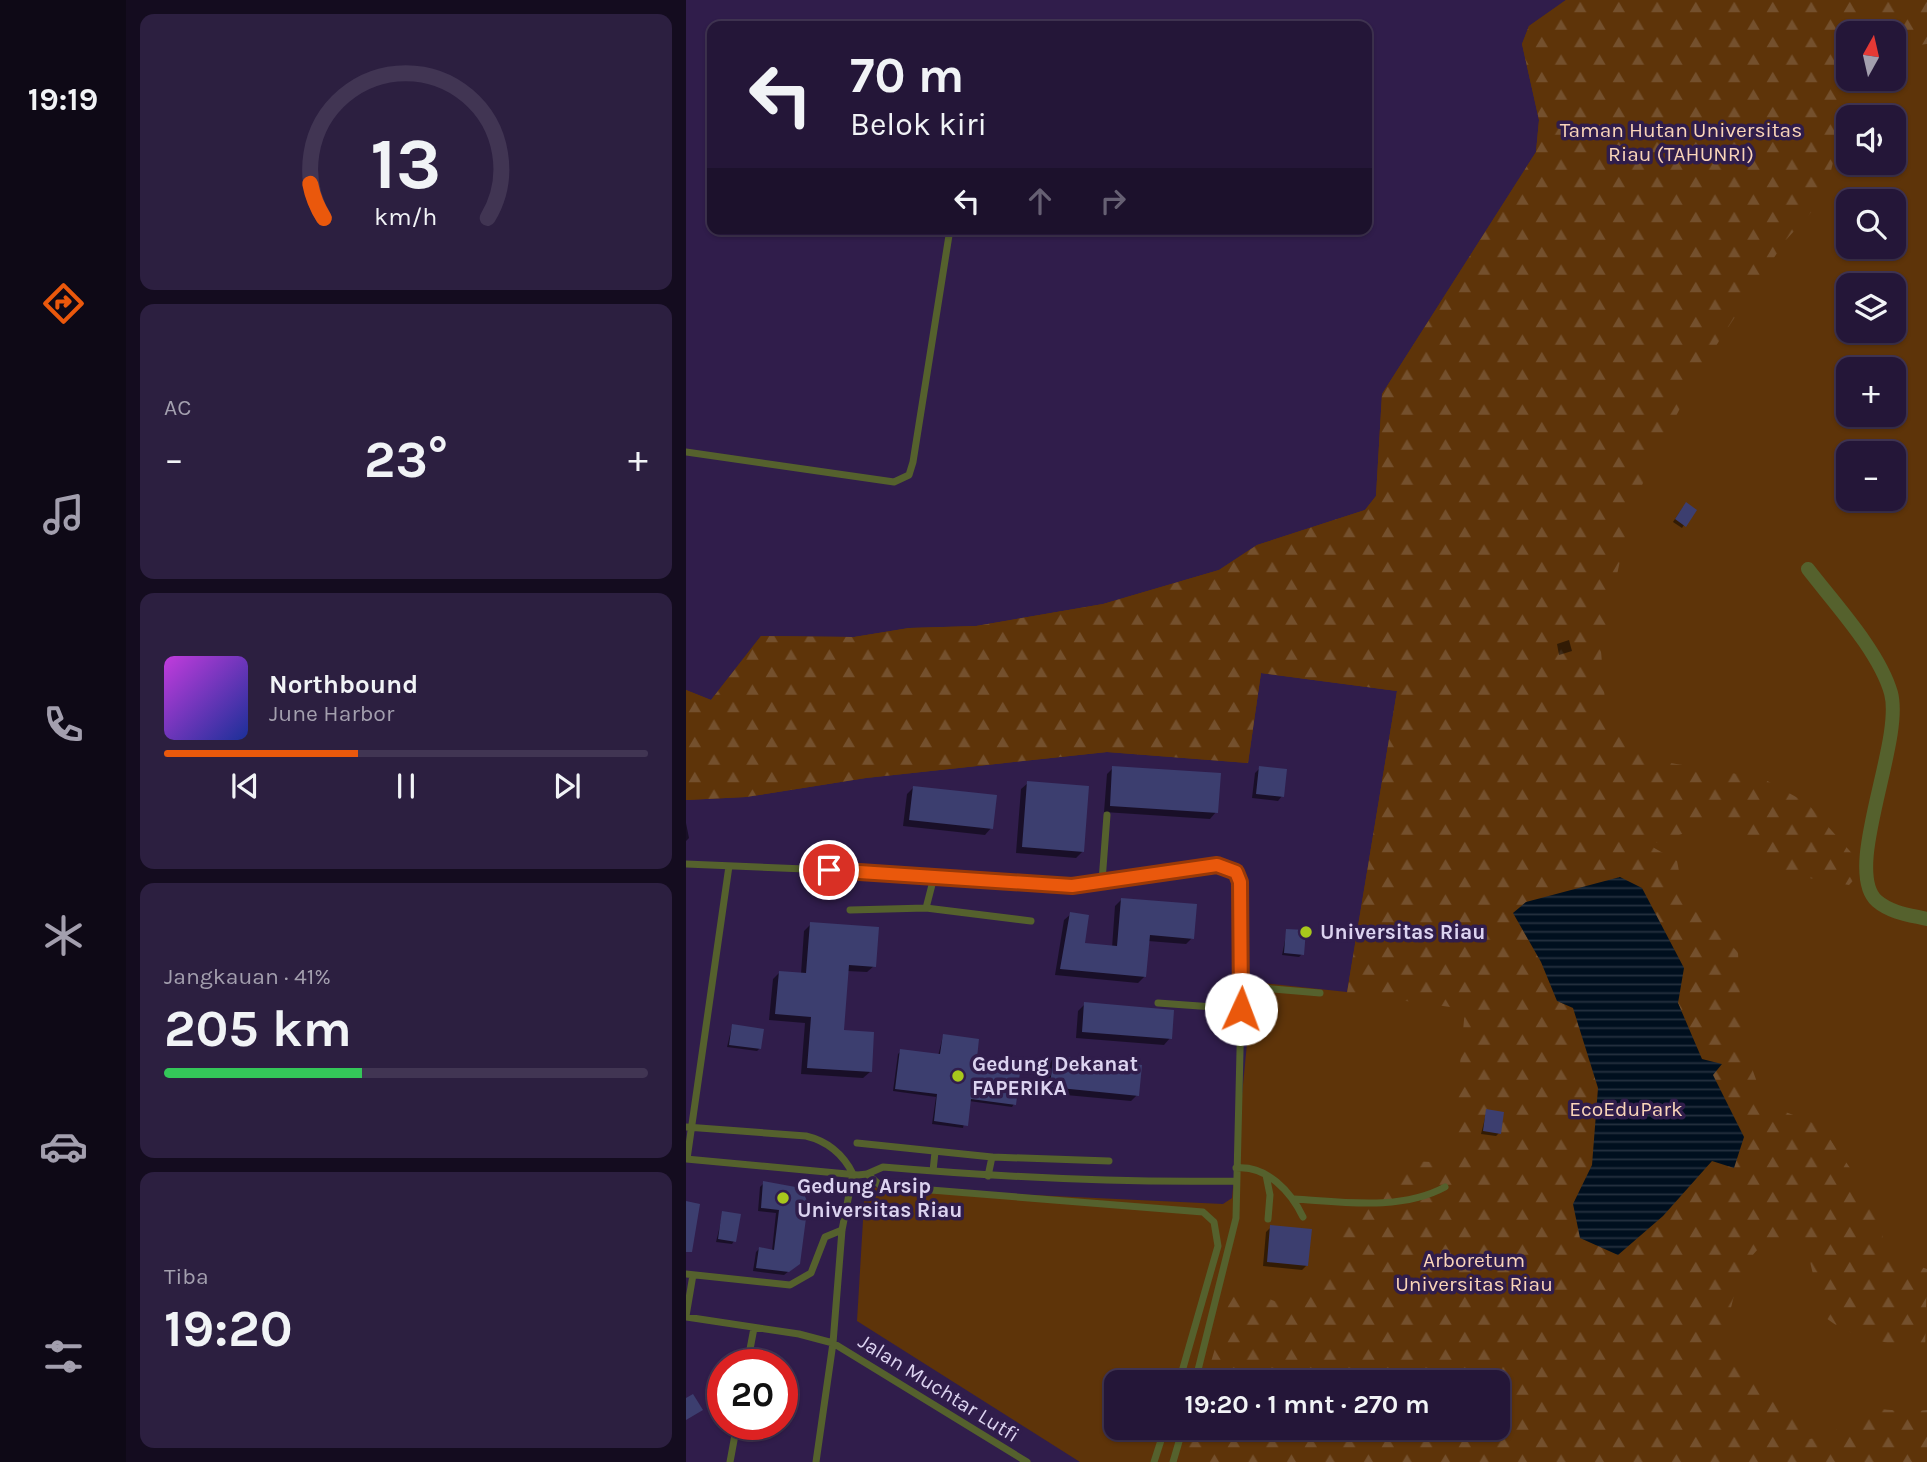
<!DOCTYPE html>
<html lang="id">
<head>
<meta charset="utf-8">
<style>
  body { margin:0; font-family:Karla,sans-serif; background:#2c1f40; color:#f1f3f6; height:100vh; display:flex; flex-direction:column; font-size:26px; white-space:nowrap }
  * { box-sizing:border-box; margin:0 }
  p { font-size:23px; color:#a39fae }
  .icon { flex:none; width:38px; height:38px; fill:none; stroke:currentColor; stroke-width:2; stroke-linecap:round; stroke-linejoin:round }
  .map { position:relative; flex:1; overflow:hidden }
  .side { display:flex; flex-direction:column; gap:14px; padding:14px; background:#140c1f; width:560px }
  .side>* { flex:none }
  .top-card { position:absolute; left:21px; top:21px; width:665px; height:214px; border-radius:14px; box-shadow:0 2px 5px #0004,0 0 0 2px #413553; background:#241638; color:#f1f3f6; overflow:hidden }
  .needle { width:46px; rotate:8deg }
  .buttons { position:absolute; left:1150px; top:21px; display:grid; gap:14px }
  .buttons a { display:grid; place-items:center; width:70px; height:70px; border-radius:14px; background:#241638; box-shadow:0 2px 5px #0004,0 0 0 2px #413553; font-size:35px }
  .speed { position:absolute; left:21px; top:1349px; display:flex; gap:14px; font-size:35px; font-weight:700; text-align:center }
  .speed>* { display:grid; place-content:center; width:91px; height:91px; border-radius:50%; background:#241638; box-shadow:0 2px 5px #0004,0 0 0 2px #413553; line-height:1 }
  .speed .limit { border:10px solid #d22; background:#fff; color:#111 }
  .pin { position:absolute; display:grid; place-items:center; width:60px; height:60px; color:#fff; margin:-30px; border:4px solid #fff; border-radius:50%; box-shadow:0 2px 7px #0007 }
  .me { position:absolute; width:77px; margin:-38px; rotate:2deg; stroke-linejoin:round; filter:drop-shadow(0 0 5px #0008) }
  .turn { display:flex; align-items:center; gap:24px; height:147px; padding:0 28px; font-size:32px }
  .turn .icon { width:91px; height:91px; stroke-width:2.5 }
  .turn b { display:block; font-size:49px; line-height:60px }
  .lanes { display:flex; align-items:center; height:66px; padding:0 28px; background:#0003; justify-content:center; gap:35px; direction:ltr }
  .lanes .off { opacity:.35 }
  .big { font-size:52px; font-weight:700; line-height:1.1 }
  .side .tile { flex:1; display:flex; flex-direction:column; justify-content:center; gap:10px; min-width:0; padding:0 24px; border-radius:14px; background:#2c1f40 }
  .side .dial { align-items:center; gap:0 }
  .dial svg { height:182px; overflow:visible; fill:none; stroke:#413553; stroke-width:7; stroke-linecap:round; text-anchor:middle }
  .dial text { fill:#f1f3f6; stroke:none }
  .song { display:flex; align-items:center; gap:21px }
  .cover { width:84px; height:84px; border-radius:10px; background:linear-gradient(135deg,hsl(290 70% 55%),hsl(230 70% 35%)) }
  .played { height:7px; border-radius:4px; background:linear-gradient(90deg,#ea580c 40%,#413553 40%) }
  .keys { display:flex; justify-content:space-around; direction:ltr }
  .heat { display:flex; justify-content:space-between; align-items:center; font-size:38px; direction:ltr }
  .charge { height:10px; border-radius:5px; background:linear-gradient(90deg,#34c759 41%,#413553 0) }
  .trip { position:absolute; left:418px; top:1370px; width:406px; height:70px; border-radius:14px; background:#241638; box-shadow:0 2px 5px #0004,0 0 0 2px #413553; font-weight:700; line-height:70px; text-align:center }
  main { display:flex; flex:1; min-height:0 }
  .tab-bar { display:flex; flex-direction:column; width:126px; justify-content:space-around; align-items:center; background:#0e0916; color:#a39fae }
  .tab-bar .icon { width:49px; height:49px }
  .tab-bar .selected { color:#ea580c }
  .tab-bar b { font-size:32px; color:#f1f3f6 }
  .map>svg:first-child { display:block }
</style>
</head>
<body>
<main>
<nav class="tab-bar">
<b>19:19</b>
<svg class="icon selected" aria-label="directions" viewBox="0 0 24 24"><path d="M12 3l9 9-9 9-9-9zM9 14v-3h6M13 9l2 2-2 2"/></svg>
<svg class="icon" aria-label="music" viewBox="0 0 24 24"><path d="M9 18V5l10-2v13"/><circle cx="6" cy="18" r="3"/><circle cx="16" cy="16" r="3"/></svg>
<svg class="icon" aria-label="phone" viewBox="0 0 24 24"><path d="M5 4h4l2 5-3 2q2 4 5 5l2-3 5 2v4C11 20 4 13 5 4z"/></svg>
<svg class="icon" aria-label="climate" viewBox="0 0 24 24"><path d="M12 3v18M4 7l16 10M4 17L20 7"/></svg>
<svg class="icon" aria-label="car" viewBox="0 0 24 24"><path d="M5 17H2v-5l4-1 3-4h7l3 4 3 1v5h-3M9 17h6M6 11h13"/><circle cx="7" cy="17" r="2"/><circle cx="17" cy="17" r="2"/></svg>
<svg class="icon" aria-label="filters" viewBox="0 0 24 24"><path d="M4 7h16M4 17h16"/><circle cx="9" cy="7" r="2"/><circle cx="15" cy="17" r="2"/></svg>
</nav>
<section class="side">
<div class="tile dial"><svg viewBox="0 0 100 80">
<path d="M14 69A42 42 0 1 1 86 69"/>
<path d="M14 69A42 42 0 0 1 8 54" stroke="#ea580c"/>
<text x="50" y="56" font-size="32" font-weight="700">13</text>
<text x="50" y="72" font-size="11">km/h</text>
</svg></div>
<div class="tile"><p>AC</p>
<div class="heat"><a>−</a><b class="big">23°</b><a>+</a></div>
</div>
<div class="tile">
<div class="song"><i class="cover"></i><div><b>Northbound</b><p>June Harbor</p></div></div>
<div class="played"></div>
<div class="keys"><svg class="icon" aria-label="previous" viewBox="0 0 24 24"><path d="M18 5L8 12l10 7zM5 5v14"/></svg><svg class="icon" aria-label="pause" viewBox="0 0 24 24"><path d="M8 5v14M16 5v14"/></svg><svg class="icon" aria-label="next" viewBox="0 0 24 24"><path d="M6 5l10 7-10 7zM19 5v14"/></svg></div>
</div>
<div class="tile"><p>Jangkauan · 41%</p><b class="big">205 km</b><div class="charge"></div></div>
<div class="tile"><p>Tiba</p><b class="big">19:20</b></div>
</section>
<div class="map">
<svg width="1241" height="1462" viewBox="0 0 1241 1462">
  <defs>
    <pattern id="forest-firs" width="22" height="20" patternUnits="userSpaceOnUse" patternTransform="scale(1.75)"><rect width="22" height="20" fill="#5e3409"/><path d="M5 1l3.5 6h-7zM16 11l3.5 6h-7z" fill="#74502d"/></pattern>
    <pattern id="water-rules" width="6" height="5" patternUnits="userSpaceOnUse" patternTransform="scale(1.75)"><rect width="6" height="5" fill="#000f1e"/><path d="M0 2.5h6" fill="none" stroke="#25313f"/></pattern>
  </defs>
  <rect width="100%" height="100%" fill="#301d4b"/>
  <!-- green -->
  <path fill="#5e3409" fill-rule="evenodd" d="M880 0H1241V1462H394L171 1321 179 1187 537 1204 546 1198 567 982 661 992 711 691 575 673 562 763 421 752 180 778 60 797 0 800V690L25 700 75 636 168 637 223 628 290 626 417 604 533 570 571 545 679 510 690 496 696 394 850 152 853 120 836 44 843 26ZM1162 33H1208V79H1162ZM1162 117H1208V163H1162ZM1162 201H1208V247H1162ZM1162 285H1208V331H1162ZM1162 369H1208V415H1162ZM1162 453H1208V499H1162ZM430 1382H812V1428H430Z"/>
  <!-- forest -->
  <path fill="url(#forest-firs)" fill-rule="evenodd" d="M880 0H1241V44L1208 48V33H1162V79H1174L1164 88 1139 197 1099 241 1018 364 970 453 944 513 915 651 919 701 926 726 941 747 966 760 1076 778 1121 803 1179 868 1163 885 1100 874 1032 822 963 845 991 861 999 901 1052 952 1056 1041 1079 1104 1135 1126 1189 1204 1201 1255 1241 1269 1239 1354 1157 1330 1137 1316 1120 1245 1097 1237C1089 1241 1078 1243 1072 1249 1050 1271 1038 1326 1040 1356L1079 1384 1123 1439 1146 1436C1177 1392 1197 1417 1241 1410V1462H495L505 1428H812V1382H519L548 1285 601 1306 624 1294 654 1255 652 1219 725 1161 765 1163 779 1009 661 993 711 691 575 673 562 763 421 752 180 778 60 797 0 800V690L25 700 75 636 168 637 223 628 290 626 417 604 533 570 571 545 679 510 690 496 696 394 850 152 853 120 836 44 843 26ZM840 902 998 967 992 1003 1016 1059 1058 1137 1026 1161 977 1216 887 1204 906 1165 912 1088 887 1008 871 1001 855 962 827 913Z"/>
  <!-- water -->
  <path fill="url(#water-rules)" d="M934 877 956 888 998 968 992 1003 1016 1059 1036 1064 1027 1075 1058 1137 1048 1168 1026 1161 977 1216 932 1255 894 1238 887 1204 906 1165 912 1088 887 1008 871 1001 855 962 827 913 840 902Z"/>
  <!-- shadow -->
  <path fill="#0007" d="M997 507 998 525 996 528 987 522Z
    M883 640 886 651 873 655 871 644Z
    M427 768 530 812 524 819 418 812 421 774Z
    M574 768 596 796 592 801 566 798 569 773Z
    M342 783 397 851 390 858 330 853 335 789Z
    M227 788 305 828 299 835 217 826 221 794Z
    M0 823 3 838 0 841Z
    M436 899 506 938 500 944 462 941 459 976 452 983 369 975 378 920 385 914 397 945 426 948 429 906Z
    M125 924 188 966 181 972 161 971 156 1032 184 1072 177 1078 115 1074 119 1023 83 1020 87 979 93 973 115 974 118 931Z
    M601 931 616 954 613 957 596 955Z
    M399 1004 484 1038 478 1045 390 1038 392 1011Z
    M46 1026 74 1048 71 1051 41 1047Z
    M257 1036 289 1059 328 1104 326 1107 283 1101 277 1128 246 1124 250 1097 207 1091 212 1054 215 1051 252 1056Z
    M368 1058 451 1095 445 1101 358 1093 361 1064Z
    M801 1110 813 1133 810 1136 795 1134Z
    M78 1183 114 1190 108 1267 98 1275 67 1271 70 1252 73 1249 86 1251 90 1213 72 1211 74 1187Z
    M37 1213 48 1241 46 1244 30 1242Z
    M585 1227 621 1265 616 1270 577 1266 580 1232Z"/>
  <!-- building -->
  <path fill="#3c3e6f" d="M1000 502 1011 510 1000 527 989 519Z
    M426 766 535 773 532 813 424 806Z
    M573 766 601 769 598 797 570 794Z
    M341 781 403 786 398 852 336 847Z
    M227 786 311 795 307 829 223 820Z
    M435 898 511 904 508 939 464 935 460 977 374 969 384 912 403 915 399 943 431 946Z
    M124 922 193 927 190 967 163 965 158 1030 188 1032 186 1072 121 1068 125 1017 89 1014 93 971 120 973Z
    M600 929 620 930 618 955 598 953Z
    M398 1002 488 1010 486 1039 396 1032Z
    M46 1024 78 1029 75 1049 43 1045Z
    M257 1034 293 1039 291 1058 335 1064 330 1105 285 1099 282 1126 248 1121 251 1094 209 1089 214 1049 254 1054Z
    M367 1056 456 1065 453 1096 364 1087Z
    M800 1109 818 1112 815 1134 797 1131Z
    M77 1181 115 1188 122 1203 114 1264 103 1272 70 1268 73 1247 88 1250 93 1210 75 1208Z
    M0 1201 14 1204 6 1252H0Z
    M36 1211 55 1214 50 1242 32 1239Z
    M584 1225 626 1229 622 1266 581 1262Z
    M7 1394 17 1410 0 1420V1398Z"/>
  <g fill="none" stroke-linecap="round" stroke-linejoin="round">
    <!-- service -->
    <path stroke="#55612d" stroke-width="7" d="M0 452 208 482 223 475 227 462 264 229
      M0 864 168 871 386 886 416 881 421 815
      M416 881 531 865 550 872 554 882 557 989
      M240 908 248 877
      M164 910 240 908 345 921
      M472 1003 555 1009 550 1218 509 1382
      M555 1009 557 989 565 987 634 993
      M0 1127 120 1136C141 1141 157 1154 167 1174L156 1230 147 1343 130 1462
      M171 1143 306 1157 423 1161
      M0 1159 172 1175 181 1174 197 1167C314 1177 432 1183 549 1181
      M1 1159 43 866
      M550 1168C581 1165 605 1192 617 1217
      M247 1171 249 1152
      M181 1174 195 1186 517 1212 528 1222 532 1246 493 1382
      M580 1175 584 1195 582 1219
      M302 1176 306 1157
      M608 1199C657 1202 715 1211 759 1187
      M0 1274 104 1285 125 1273 139 1237 156 1230
      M0 1316 7 1275
      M0 1317 113 1334 147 1343 341 1462
      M61 1365 68 1328
      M44 1462 51 1424
      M468 1462 479 1428
      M487 1462 497 1428"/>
    <!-- minor -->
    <path stroke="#55612d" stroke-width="14" d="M1122 569C1148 603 1193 651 1205 693 1218 742 1156 870 1191 901 1205 913 1224 915 1241 919"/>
  </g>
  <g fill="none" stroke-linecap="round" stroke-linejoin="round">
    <defs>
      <path id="route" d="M143 870 386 886 531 865 550 872 554 882 555 1009"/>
    </defs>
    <!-- route casing -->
    <use href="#route" stroke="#983908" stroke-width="18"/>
    <!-- route -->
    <use href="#route" stroke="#ea580c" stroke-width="12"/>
  </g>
  <!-- markers -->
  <g fill="#a8c71c" stroke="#301d4b" stroke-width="2.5">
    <circle cx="620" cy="932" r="7"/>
    <circle cx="272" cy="1076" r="7"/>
    <circle cx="97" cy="1198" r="7"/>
  </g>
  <g text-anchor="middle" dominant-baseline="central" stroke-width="7" stroke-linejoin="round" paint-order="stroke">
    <!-- park labels -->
    <g font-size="21" fill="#fad5b9" stroke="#301d4b">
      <text x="995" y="130">Taman Hutan Universitas<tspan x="995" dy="24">Riau (TAHUNRI)</tspan></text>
      <text x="940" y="1109">EcoEduPark</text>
      <text x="788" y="1260">Arboretum<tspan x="788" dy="24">Universitas Riau</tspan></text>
    </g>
    <!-- poi labels -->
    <g font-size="21" font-weight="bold" fill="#dcd3f0" stroke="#301d4b" text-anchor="start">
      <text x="634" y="932">Universitas Riau</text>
      <text x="286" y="1064">Gedung Dekanat<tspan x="286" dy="24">FAPERIKA</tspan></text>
      <text x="111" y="1186">Gedung Arsip<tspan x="111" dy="24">Universitas Riau</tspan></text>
    </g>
    <!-- street labels -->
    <g font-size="21" fill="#dcd3f0" stroke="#301d4b">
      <text transform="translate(253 1388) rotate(32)">Jalan Muchtar Lutfi</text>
    </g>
  </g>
</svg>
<div class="buttons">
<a><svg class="needle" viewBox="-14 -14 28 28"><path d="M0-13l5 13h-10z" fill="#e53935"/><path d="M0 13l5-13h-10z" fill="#a39fae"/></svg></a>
<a><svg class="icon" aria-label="sound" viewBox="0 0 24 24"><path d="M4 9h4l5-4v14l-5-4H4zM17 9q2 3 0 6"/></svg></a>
<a><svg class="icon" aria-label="search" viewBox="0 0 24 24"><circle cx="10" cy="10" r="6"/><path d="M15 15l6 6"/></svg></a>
<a><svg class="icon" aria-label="layers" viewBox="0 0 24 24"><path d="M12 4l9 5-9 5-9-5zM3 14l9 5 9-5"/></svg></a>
<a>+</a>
<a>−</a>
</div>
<div class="speed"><div class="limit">20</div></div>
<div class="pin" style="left:143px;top:870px;background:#d93025"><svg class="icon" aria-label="arrive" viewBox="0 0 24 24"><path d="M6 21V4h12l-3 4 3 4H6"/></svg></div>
<svg class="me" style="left:555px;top:1009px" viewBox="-20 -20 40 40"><circle r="19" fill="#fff"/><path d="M0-13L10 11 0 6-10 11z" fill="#ea580c"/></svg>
<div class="trip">19:20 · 1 mnt · 270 m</div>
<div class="top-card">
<div class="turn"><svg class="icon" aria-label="left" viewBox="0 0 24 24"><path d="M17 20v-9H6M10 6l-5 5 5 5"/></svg><div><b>70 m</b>Belok kiri</div></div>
<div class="lanes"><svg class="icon" aria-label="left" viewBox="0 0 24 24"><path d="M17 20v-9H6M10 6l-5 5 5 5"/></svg><svg class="icon off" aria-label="ahead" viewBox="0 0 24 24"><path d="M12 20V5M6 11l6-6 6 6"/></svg><svg class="icon off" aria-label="right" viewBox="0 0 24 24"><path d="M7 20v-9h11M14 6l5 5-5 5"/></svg></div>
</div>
</div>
</main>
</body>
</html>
